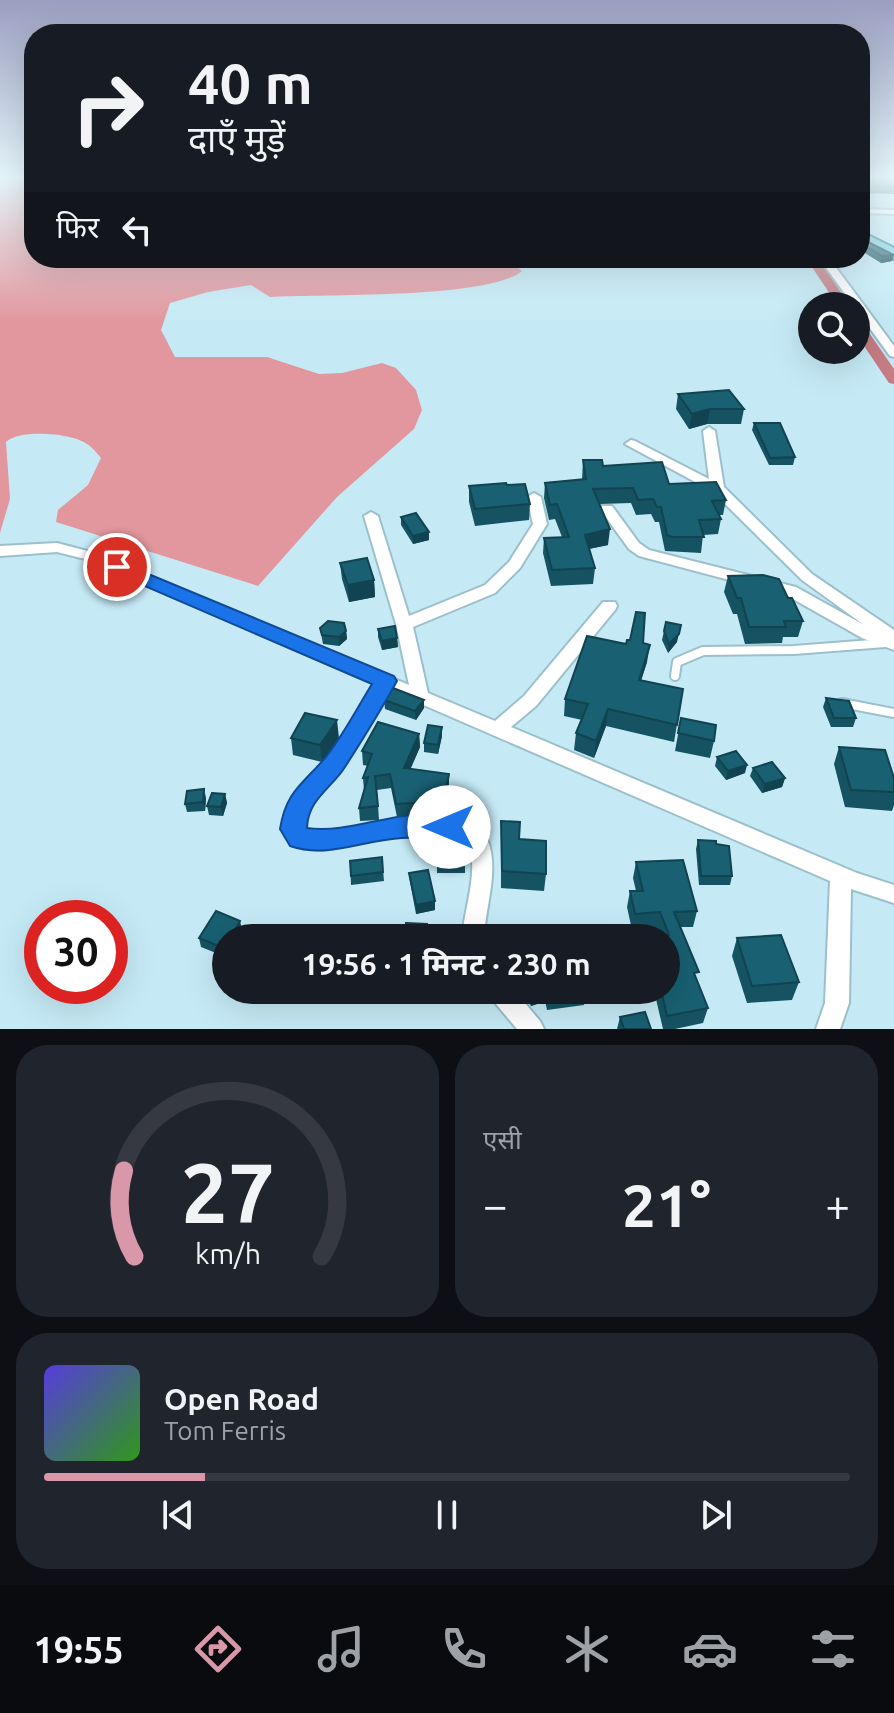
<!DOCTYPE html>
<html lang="hi">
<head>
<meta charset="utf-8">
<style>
  body { margin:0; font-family:Ubuntu,"Noto Sans Devanagari",sans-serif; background:#20242c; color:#f1f3f6; height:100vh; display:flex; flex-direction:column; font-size:30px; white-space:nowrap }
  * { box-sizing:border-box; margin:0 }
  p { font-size:26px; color:#9ea1a6 }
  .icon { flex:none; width:44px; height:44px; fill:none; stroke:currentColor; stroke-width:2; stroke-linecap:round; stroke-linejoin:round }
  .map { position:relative; height:1029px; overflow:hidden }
  .sheet { display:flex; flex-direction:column; gap:16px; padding:16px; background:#0d0f14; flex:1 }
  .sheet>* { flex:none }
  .hud { position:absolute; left:24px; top:24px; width:846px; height:244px; border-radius:32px; box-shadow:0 8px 32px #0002; background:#171b24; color:#f1f3f6; overflow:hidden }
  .controls { position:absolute; left:798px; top:292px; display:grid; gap:16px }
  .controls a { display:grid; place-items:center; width:72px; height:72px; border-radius:50%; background:#171b24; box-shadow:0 8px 32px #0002; font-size:40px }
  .speed { position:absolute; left:24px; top:900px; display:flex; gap:16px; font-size:40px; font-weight:700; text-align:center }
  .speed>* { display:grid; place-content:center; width:104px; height:104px; border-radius:50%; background:#171b24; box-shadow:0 8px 32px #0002; line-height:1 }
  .speed .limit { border:12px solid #d22; background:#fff; color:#111 }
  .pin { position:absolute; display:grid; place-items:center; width:68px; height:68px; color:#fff; margin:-34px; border:4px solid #fff; border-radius:50%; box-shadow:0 2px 8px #0007 }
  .me { position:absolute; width:88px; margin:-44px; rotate:270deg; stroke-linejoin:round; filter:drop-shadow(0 0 6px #0008) }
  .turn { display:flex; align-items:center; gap:28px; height:168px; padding:0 32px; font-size:36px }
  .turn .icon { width:104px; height:104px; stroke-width:2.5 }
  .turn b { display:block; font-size:56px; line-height:68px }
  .then { display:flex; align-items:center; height:76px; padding:0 32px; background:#0003; gap:16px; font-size:30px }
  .big { font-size:60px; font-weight:700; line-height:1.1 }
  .sheet .card { flex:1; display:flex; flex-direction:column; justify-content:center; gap:12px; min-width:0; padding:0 28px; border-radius:32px; background:#20242c }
  .sheet .dial { align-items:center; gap:0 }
  .dial svg { height:208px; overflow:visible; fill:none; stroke:#363941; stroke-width:7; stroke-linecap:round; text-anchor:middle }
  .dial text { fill:#f1f3f6; stroke:none }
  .song { display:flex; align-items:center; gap:24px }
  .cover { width:96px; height:96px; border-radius:12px; background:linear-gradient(135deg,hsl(250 70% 55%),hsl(110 70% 35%)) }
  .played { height:8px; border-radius:4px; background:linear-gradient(90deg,#d898a9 20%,#363941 20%) }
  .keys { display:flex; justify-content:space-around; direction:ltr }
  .heat { display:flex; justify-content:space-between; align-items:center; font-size:44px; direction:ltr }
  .sheet .tiles { flex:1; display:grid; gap:16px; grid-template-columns:1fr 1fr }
  .card:last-child { grid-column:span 2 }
  .trip { position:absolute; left:212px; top:924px; width:468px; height:80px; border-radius:40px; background:#171b24; box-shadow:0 8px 32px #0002; font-weight:700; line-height:80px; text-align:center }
  .tabs { display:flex; height:128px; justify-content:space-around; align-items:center; background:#090b0e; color:#9ea1a6 }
  .tabs .icon { width:56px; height:56px }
  .tabs .on { color:#d898a9 }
  .tabs b { font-size:36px; color:#f1f3f6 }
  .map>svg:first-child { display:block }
</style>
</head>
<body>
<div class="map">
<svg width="894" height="1029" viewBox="0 0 894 1029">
  <rect width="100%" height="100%" fill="#c5eaf6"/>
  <!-- forest -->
  <path fill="#e2969d" d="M0 179H34V258H505L522 271C489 299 320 294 270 297L251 285 208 292 170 303 161 330 175 357H267L319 374 342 373 382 363 396 368 416 390 422 410 414 429 337 497 258 586 56 522 58 510 88 485 101 458C97 453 92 447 87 444 72 433 19 429 6 442L10 499 0 533Z"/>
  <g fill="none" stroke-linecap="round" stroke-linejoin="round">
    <!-- canal -->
    <path fill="#c67c83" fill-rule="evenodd" d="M806 258H818L850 306H838Z
      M856 320 861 321 894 369V384L889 383 856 334Z"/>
    <defs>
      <path id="service" d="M675 676 677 662 703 651 794 650 885 643
        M842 703 894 713"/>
      <path id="minor" d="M860 209 894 210V214L860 213Z
        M819 258H829L894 346V357L890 356Z
        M709 427 715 431 724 487 812 574 894 630V650L862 638 786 595 639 556 629 549 600 509 602 506H612L639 543 649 550 796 587 864 625 802 580 712 491 625 444 631 440 635 441 709 479 703 431Z
        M534 493 541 497 547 524 520 568 495 593 413 627 428 693 495 721 524 696 603 602H615L617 606 615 610 536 706 511 727 857 873 894 885V903L851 889 849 1003 840 1029H816L825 1003 830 881 389 690 343 767 311 804 303 828 305 831C347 839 481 783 491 852 496 880 485 910 484 938H462C464 911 476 880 471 853 463 812 350 848 322 850 312 850 301 847 292 844L283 829C292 791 310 784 331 755 347 733 360 708 375 684L85 559 57 552 0 556V546L57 543 95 553 409 685 396 624 364 516 371 512 378 516 409 616 485 585 509 562 533 524 527 497Z
        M488 990H514L540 1021 544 1029H517L491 998Z"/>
      <path id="primary" d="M860 231 894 248V259L860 242Z"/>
    </defs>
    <!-- service casing -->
    <use href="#service" stroke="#9cc0cb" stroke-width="12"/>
    <!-- minor casing -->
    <use href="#minor" stroke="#9cc0cb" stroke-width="4"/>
    <!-- primary casing -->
    <use href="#primary" stroke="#228097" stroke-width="4"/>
    <!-- service -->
    <use href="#service" stroke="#fff" stroke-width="8"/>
    <!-- minor -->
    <use href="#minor" fill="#fff" fill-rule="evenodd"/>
    <!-- primary -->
    <use href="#primary" fill="#7bcee2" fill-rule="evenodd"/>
  </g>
  <!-- wall -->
  <path fill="#155362" d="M894 179V194L863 193 864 180Z
    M860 243 894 255 892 261 881 263 860 250Z
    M678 394 744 409 741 424H707L689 429 676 409Z
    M754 423 795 457 793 465H769L752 430Z
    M583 460 726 500 723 515H719L721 519 718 534 703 535 701 553 665 551 659 522H655L651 514 636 515 631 503 600 504 608 545 589 549 595 568 593 584 551 586 543 553 544 538 562 537 555 519 549 520 544 498 545 483 582 480Z
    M469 486 530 504 529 520 475 526 469 502Z
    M401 517 429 532V540L413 544 401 525Z
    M340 563 374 580 375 597 349 602 342 579Z
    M728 576 788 598 803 621 798 637H783L782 643 745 644 737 614H733L724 592Z
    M320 628 346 631 347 639 339 646 323 644Z
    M378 629 397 638 398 647 382 650 378 637Z
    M664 631 677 642 668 653 662 640Z
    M643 643 647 662 641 680 683 689 674 742 606 726 594 758 574 750 576 733 582 720 564 716 565 699 626 644Z
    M826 698 856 718 853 727H831L823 707Z
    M384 700H424V708L416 720 385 709Z
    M681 718 714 741 710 758 675 751Z
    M442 727V736L438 754 424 752V743Z
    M419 734 420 747 410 769 449 774V788L444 815 397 817 391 788 377 790 379 820 360 821 359 808 364 791 363 778 368 766 363 765 362 751Z
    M291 738H339L322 762 293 755Z
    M839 747 894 778V805L892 811 845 807 834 764Z
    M717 757 745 773 726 780 715 766Z
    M753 768 785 778 782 787 762 793 750 776Z
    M225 794 227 803 223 816 209 815 207 806Z
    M206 798 205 811 187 812 185 804Z
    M501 821 519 839 546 874 544 891 501 888Z
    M437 837H447L465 855V873H437Z
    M698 840 716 844 732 876 730 885H699L696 849Z
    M382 857 384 881 351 885 350 861Z
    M636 862 697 911 693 927H680L697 981 708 1008 703 1023 675 1029H663L656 999 658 990H666V938L660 937 657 928 632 930 627 907 630 891H636L633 878Z
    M409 873 435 910 416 914 410 882Z
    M242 930 238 937 226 938V957L201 947 199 938Z
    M737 938 799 982 792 1000 747 1003 732 956Z
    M521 990H540L541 994 540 1003 531 1006Z
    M545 990H584L586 996 584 1005 547 1010 544 996Z
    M620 1017 651 1029H617Z"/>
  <!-- shaded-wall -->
  <path fill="#114350" d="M894 255 892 261 881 263 882 256Z
    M710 409 707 424 689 429 692 414Z
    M610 529 608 545 583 550 585 535Z
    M429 532V540L413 544V536Z
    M374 580 375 597 349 602 348 585Z
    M681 625 677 642 668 653 669 644Z
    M346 631 347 639 339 646V637Z
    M397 638 398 647 382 650V641Z
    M650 645 647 662 636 697 639 680Z
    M424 700V708L416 720 415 711Z
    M608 709 606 726 594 758 596 741Z
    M337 720 339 738 322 762 320 745Z
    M442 727V736L438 754V745Z
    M419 734 420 747 405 782 404 768Z
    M747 765 745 773 726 780 728 771Z
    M449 774V788L444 815V801Z
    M785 778 782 787 762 793 765 784Z
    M204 789 206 798 205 811 203 802Z
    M225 794 227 803 223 816 221 807Z
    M435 901V910L416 914V905Z
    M240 921 242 930 237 938 232 935Z
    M541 994 540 1003 531 1006 532 997Z"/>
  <!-- building -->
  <path fill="#186072" stroke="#114350" stroke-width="2" d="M871 179H894V187H864V180Z
    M868 242 894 255 882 256 860 243Z
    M729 390 744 409H710L692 414 678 394Z
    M754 423H780L795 457 770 458Z
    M583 460H602L603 466 662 462 669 484 716 482 726 500 712 501 721 519 699 520 704 537H672L667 535 661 507H657L653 499 638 500 633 488 593 489 610 529 585 535 595 568 552 570 544 538 569 537 557 504 550 505 545 483 586 479Z
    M506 483 507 485 525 484 530 504 475 509 469 486Z
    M416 513 429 532 413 536 401 517Z
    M367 558 374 580 348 585 340 563Z
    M763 575 779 579 788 598H792L803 621H784L786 627H749L741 598H737L728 576Z
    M636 612 645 613 643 643 650 645 639 680 683 689 677 725 608 709 596 741 576 733 588 704 565 699 587 636 626 644 627 640H630Z
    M328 621 344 623 346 631 339 637 322 635 320 628Z
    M666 622 681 625 679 634 669 644 664 631Z
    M395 626 397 638 382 641 378 629Z
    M393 688 424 700 415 711 384 700Z
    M826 698 849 701 856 718H834Z
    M305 713 337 720 320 745 291 738Z
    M681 718 716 725 714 741 678 733Z
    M378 722 419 734 404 768 449 774 444 801 396 804 390 774 375 776 378 806 359 808 368 777 363 778 372 754 362 751Z
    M428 725 442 727 438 745 424 743Z
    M839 747 885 750 894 778V792L851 790Z
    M736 751 747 765 728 771 717 757Z
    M772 762 785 778 765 784 753 768Z
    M204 789 203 802 185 804 187 791Z
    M212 793 225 794 221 807 207 806Z
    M501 821 520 822 519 839 546 841V874L502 871Z
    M447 823H455L464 829 465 855H436L437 837H447Z
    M698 840 716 841V844L729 846 732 876H701Z
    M382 857 383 872 351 876 350 861Z
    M683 860 697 911 674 912 699 972 694 973 708 1008 667 1016 661 990H666V982H667L666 978V938H653L669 935 660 912 635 914 630 891H643L636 862Z
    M428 870 435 901 416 905 409 873Z
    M216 911 240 921 232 935 239 938H226V949L199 938Z
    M406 923 427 924 425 938H405Z
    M781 935 799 982 752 986 737 938Z
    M527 990H540L541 994 532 997Z
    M546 990H584L586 996 548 1001Z
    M645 1012 651 1029H624L620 1017Z"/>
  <!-- sky -->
  <linearGradient id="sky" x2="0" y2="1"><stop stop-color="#9a9ec0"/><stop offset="0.55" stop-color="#e5f6fb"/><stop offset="1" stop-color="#e5f6fb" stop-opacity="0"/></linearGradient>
  <rect width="894" height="323" fill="url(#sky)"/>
  <!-- route -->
  <path fill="#1a73e8" stroke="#114b97" stroke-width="2" d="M117 561 394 676 397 681C381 710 363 739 345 767 331 789 308 799 307 828 356 835 409 802 459 819L462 827 459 835C441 841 421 837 402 838 363 840 328 859 290 846L280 829C286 791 303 784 325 758 343 736 357 708 372 684L110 571 107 567Z"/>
</svg>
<div class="controls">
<a><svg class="icon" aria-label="search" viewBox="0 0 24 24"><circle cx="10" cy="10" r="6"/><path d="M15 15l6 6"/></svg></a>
</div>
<div class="speed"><div class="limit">30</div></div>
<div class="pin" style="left:117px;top:567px;background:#d93025"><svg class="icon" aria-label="arrive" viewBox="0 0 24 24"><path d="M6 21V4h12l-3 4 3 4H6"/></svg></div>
<svg class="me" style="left:449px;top:827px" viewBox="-20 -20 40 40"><circle r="19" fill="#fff"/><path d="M0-13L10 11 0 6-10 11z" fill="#1a73e8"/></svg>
<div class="trip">19:56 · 1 मिनट · 230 m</div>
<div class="hud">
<div class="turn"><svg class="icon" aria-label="right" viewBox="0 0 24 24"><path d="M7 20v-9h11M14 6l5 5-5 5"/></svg><div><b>40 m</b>दाएँ मुड़ें</div></div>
<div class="then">फिर<svg class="icon" aria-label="left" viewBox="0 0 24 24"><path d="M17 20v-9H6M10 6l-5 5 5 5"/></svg></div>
</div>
</div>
<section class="sheet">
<div class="tiles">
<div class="card dial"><svg viewBox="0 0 100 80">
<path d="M14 69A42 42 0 1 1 86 69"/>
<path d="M14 69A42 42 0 0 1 10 36" stroke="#d898a9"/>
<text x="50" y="56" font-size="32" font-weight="700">27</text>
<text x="50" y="72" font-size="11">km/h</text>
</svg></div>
<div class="card"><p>एसी</p>
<div class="heat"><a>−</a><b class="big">21°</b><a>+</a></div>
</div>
<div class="card">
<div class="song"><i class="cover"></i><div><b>Open Road</b><p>Tom Ferris</p></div></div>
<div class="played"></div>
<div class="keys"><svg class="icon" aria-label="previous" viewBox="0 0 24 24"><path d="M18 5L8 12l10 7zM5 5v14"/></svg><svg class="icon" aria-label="pause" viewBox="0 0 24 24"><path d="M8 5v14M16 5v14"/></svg><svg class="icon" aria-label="next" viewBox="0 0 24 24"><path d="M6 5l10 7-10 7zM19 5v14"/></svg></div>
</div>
</div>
</section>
<nav class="tabs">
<b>19:55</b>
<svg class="icon on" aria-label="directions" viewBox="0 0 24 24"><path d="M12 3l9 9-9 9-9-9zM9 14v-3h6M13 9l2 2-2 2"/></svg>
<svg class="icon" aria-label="music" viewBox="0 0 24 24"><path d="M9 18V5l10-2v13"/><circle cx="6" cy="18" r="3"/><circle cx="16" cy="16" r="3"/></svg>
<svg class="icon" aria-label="phone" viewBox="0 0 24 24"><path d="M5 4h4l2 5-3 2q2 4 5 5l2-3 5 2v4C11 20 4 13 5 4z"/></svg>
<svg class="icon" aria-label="climate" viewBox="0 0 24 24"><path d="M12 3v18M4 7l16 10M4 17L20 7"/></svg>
<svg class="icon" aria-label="car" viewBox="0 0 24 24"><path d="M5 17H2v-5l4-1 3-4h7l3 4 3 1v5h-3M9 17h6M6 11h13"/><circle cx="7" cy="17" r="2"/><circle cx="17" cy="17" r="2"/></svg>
<svg class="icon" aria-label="filters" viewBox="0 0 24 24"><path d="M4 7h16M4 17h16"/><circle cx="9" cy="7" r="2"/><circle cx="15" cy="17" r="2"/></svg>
</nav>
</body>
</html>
